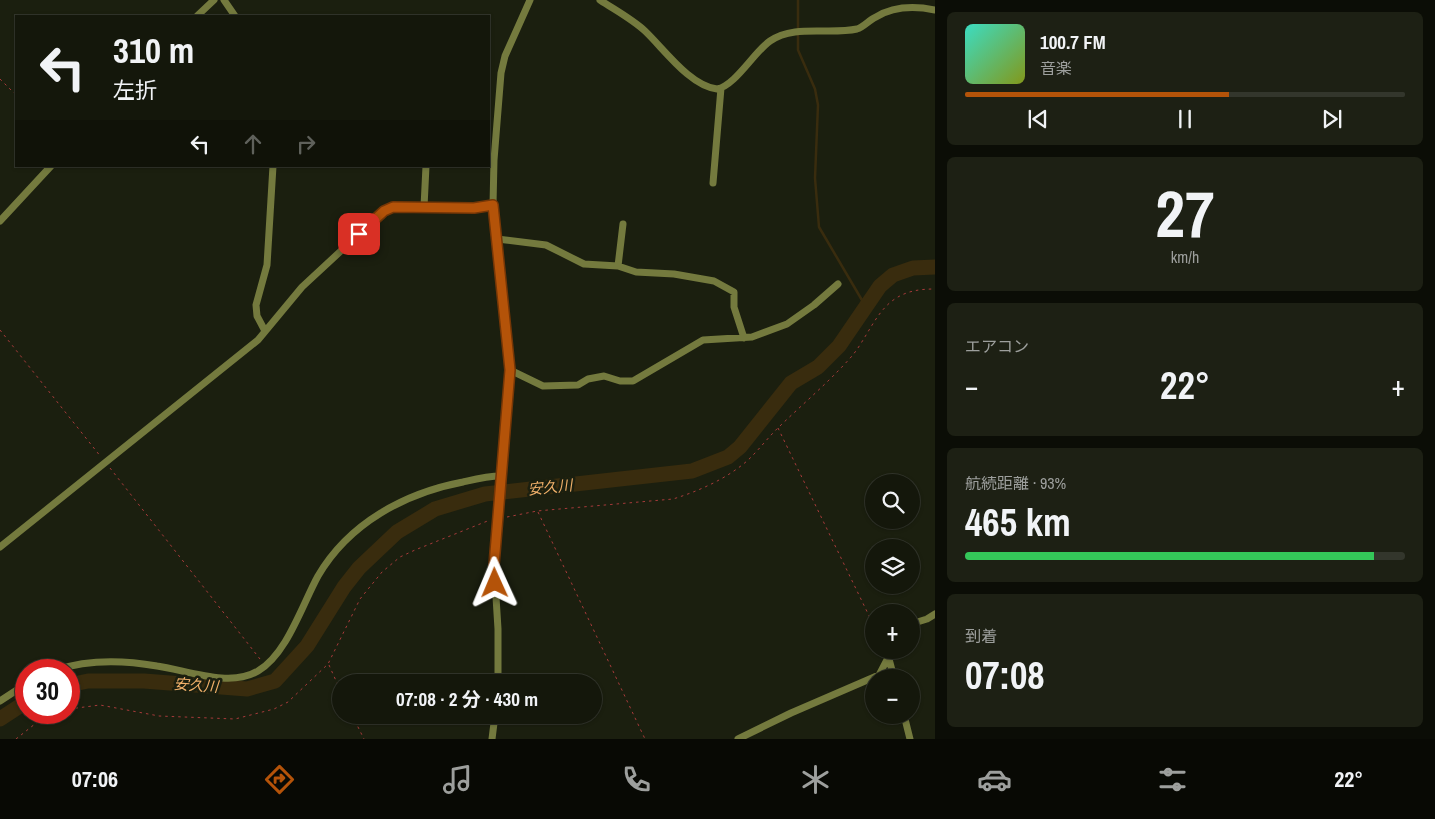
<!DOCTYPE html>
<html lang="ja">
<head>
<meta charset="utf-8">
<style>
  body { margin:0; font-family:"Archivo Narrow","Noto Sans JP",sans-serif; background:#1d2014; color:#f1f3f6; height:100vh; display:flex; flex-direction:column; font-size:19px; white-space:nowrap }
  * { box-sizing:border-box; margin:0 }
  p { font-size:16px; color:#9d9f9d }
  .icon { flex:none; width:28px; height:28px; fill:none; stroke:currentColor; stroke-width:2; stroke-linecap:round; stroke-linejoin:round }
  .map { position:relative; flex:1; overflow:hidden }
  .side { display:flex; flex-direction:column; gap:12px; padding:12px; background:#0b0d06; width:500px }
  .side>* { flex:none }
  .banner { position:absolute; left:15px; top:15px; width:475px; height:152px; border-radius:0px; box-shadow:0 1px 4px #0004,0 0 0 1px #33362c; background:#14170b; color:#f1f3f6; overflow:hidden }
  .buttons { position:absolute; left:865px; top:474px; display:grid; gap:10px }
  .buttons a { display:grid; place-items:center; width:55px; height:55px; border-radius:50%; background:#14170b; box-shadow:0 1px 4px #0004,0 0 0 1px #33362c; font-size:25px }
  .speed { position:absolute; left:15px; top:659px; display:flex; gap:10px; font-size:25px; font-weight:700; text-align:center }
  .speed>* { display:grid; place-content:center; width:65px; height:65px; border-radius:50%; background:#14170b; box-shadow:0 1px 4px #0004,0 0 0 1px #33362c; line-height:1 }
  .speed .limit { border:8px solid #d22; background:#fff; color:#111 }
  .pin { position:absolute; display:grid; place-items:center; width:42px; height:42px; color:#fff; margin:-21px; border-radius:10px; box-shadow:0 2px 8px #0006 }
  .me { position:absolute; width:55px; margin:-28px; rotate:359deg; stroke-linejoin:round; filter:drop-shadow(0 0 4px #0008) }
  .turn { display:flex; align-items:center; gap:18px; height:105px; padding:0 15px; font-size:22px }
  .turn .icon { width:65px; height:65px; stroke-width:2.5 }
  .turn b { display:block; font-size:35px; line-height:42px }
  .lanes { display:flex; align-items:center; height:48px; padding:0 15px; background:#0003; justify-content:center; gap:25px; direction:ltr }
  .lanes .off { opacity:.35 }
  .big { font-size:38px; font-weight:700; line-height:1.1 }
  .side .widget { flex:1; display:flex; flex-direction:column; justify-content:center; gap:8px; min-width:0; padding:0 18px; border-radius:8px; background:#1d2014 }
  .side .dial { align-items:center; gap:0 }
  .dial b { font-size:65px; line-height:1 }
  .song { display:flex; align-items:center; gap:15px }
  .cover { width:60px; height:60px; border-radius:8px; background:linear-gradient(135deg,hsl(170 70% 55%),hsl(70 70% 35%)) }
  .played { height:5px; border-radius:2px; background:linear-gradient(90deg,#b45309 60%,#33362c 60%) }
  .keys { display:flex; justify-content:space-around; direction:ltr }
  .heat { display:flex; justify-content:space-between; align-items:center; font-size:28px; direction:ltr }
  .charge { height:8px; border-radius:4px; background:linear-gradient(90deg,#34c759 93%,#33362c 0) }
  .trip { position:absolute; left:332px; top:674px; width:270px; height:50px; border-radius:25px; background:#14170b; box-shadow:0 1px 4px #0004,0 0 0 1px #33362c; font-weight:700; line-height:50px; text-align:center }
  .dock { display:flex; height:80px; justify-content:space-around; align-items:center; background:#080904; color:#9d9f9d }
  .dock .icon { width:35px; height:35px }
  .dock .active { color:#b45309 }
  .dock b { font-size:22px; color:#f1f3f6 }
  main { display:flex; flex:1; min-height:0 }
  .map>svg:first-child { display:block }
</style>
</head>
<body>
<main>
<div class="map">
<svg width="935" height="739" viewBox="0 0 935 739">
  <rect width="100%" height="100%" fill="#1b1f0f"/>
  <g fill="none" stroke-linecap="round" stroke-linejoin="round">
    <!-- stream -->
    <path stroke="#392c0e" stroke-width="2.5" d="M798 0V50L815 89 818 105 815 178 819 227 866 307"/>
    <!-- river -->
    <path stroke="#392c0e" stroke-width="15" d="M69 685 88 681H144L247 689 275 681 307 646 344 587 359 568 397 532 435 509 485 494 692 471 728 457 740 447 791 383 818 367 839 346 880 286 893 275 913 268 935 267
      M0 719 26 702"/>
    <!-- path -->
    <path stroke="#a63a3a" stroke-width="1" stroke-dasharray="2.5 4" stroke-linecap="butt" d="M0 79 16 95
      M0 330 101 457
      M778 428 874 626
      M110 468 260 659
      M538 512 645 739
      M507 517 537 511 673 499C699 491 726 479 747 461 759 450 769 436 781 425 805 402 830 381 852 356 866 339 875 314 892 301 905 291 919 289 935 289
      M329 665 341 692
      M69 709 100 705 159 716 235 719 274 709 288 702 328 664 360 599 382 572 400 557 415 550 490 520
      M352 715 364 739
      M16 739 50 712"/>
    <!-- street -->
    <path stroke="#747a3e" stroke-width="7" d="M224 0 235 16
      M600 0C615 10 632 19 645 31 664 49 690 86 717 89 735 86 754 52 770 41 794 24 829 35 857 29 864 27 869 20 876 17 894 6 915 6 935 10
      M197 16 214 0
      M713 183 721 88
      M424 207 426 166
      M0 221 51 166
      M497 239 546 245 584 264 618 266 636 272 674 274 714 281 734 292V307L744 338
      M618 266 623 224
      M265 331 257 316 256 305 267 265 273 166
      M510 370 543 386 578 385 588 379 604 376 620 381H633L703 340 752 337 787 324 814 305 838 284
      M0 547 258 340 302 287 384 211 403 206 474 208 493 205
      M911 624 927 619 935 614
      M889 659 894 678
      M56 670C89 659 123 660 157 666 186 670 230 688 258 671 287 654 302 605 318 576 349 523 405 493 463 482 476 479 488 476 501 476
      M498 682V629L494 565 510 370 493 205 494 160 501 73 505 56 530 0
      M0 701 26 684
      M904 715 910 739
      M492 739 495 715
      M738 739 791 713 879 675 892 650"/>
  </g>
  <g fill="none" stroke-linecap="round" stroke-linejoin="round">
    <defs>
      <path id="route" d="M359 234 384 211 393 207 474 208 493 205 510 370 494 565 495 583"/>
    </defs>
    <!-- route casing -->
    <use href="#route" stroke="#753606" stroke-width="12"/>
    <!-- route -->
    <use href="#route" stroke="#b45309" stroke-width="9"/>
  </g>
  <g text-anchor="middle" dominant-baseline="central" stroke-width="5" stroke-linejoin="round" paint-order="stroke">
    <!-- water labels -->
    <g font-size="15" font-style="italic" fill="#f0b06a" stroke="#1b1f0f">
      <text transform="translate(550 487) rotate(-6)">安久川</text>
      <text transform="translate(196 685) rotate(4)">安久川</text>
    </g>
  </g>
</svg>
<div class="buttons">
<a><svg class="icon" aria-label="search" viewBox="0 0 24 24"><circle cx="10" cy="10" r="6"/><path d="M15 15l6 6"/></svg></a>
<a><svg class="icon" aria-label="layers" viewBox="0 0 24 24"><path d="M12 4l9 5-9 5-9-5zM3 14l9 5 9-5"/></svg></a>
<a>+</a>
<a>−</a>
</div>
<div class="speed"><div class="limit">30</div></div>
<div class="pin" style="left:359px;top:234px;background:#d93025"><svg class="icon" aria-label="arrive" viewBox="0 0 24 24"><path d="M6 21V4h12l-3 4 3 4H6"/></svg></div>
<svg class="me" style="left:495px;top:583px" viewBox="-20 -20 40 40"><path d="M0-17L14 15 0 8-14 15z" fill="#b45309" stroke="#fff" stroke-width="4"/></svg>
<div class="trip">07:08 · 2 分 · 430 m</div>
<div class="banner">
<div class="turn"><svg class="icon" aria-label="left" viewBox="0 0 24 24"><path d="M17 20v-9H6M10 6l-5 5 5 5"/></svg><div><b>310 m</b>左折</div></div>
<div class="lanes"><svg class="icon" aria-label="left" viewBox="0 0 24 24"><path d="M17 20v-9H6M10 6l-5 5 5 5"/></svg><svg class="icon off" aria-label="ahead" viewBox="0 0 24 24"><path d="M12 20V5M6 11l6-6 6 6"/></svg><svg class="icon off" aria-label="right" viewBox="0 0 24 24"><path d="M7 20v-9h11M14 6l5 5-5 5"/></svg></div>
</div>
</div>
<section class="side">
<div class="widget">
<div class="song"><i class="cover"></i><div><b>100.7 FM</b><p>音楽</p></div></div>
<div class="played"></div>
<div class="keys"><svg class="icon" aria-label="previous" viewBox="0 0 24 24"><path d="M18 5L8 12l10 7zM5 5v14"/></svg><svg class="icon" aria-label="pause" viewBox="0 0 24 24"><path d="M8 5v14M16 5v14"/></svg><svg class="icon" aria-label="next" viewBox="0 0 24 24"><path d="M6 5l10 7-10 7zM19 5v14"/></svg></div>
</div>
<div class="widget dial"><b>27</b><p>km/h</p></div>
<div class="widget"><p>エアコン</p>
<div class="heat"><a>−</a><b class="big">22°</b><a>+</a></div>
</div>
<div class="widget"><p>航続距離 · 93%</p><b class="big">465 km</b><div class="charge"></div></div>
<div class="widget"><p>到着</p><b class="big">07:08</b></div>
</section>
</main>
<nav class="dock">
<b>07:06</b>
<svg class="icon active" aria-label="directions" viewBox="0 0 24 24"><path d="M12 3l9 9-9 9-9-9zM9 14v-3h6M13 9l2 2-2 2"/></svg>
<svg class="icon" aria-label="music" viewBox="0 0 24 24"><path d="M9 18V5l10-2v13"/><circle cx="6" cy="18" r="3"/><circle cx="16" cy="16" r="3"/></svg>
<svg class="icon" aria-label="phone" viewBox="0 0 24 24"><path d="M5 4h4l2 5-3 2q2 4 5 5l2-3 5 2v4C11 20 4 13 5 4z"/></svg>
<svg class="icon" aria-label="climate" viewBox="0 0 24 24"><path d="M12 3v18M4 7l16 10M4 17L20 7"/></svg>
<svg class="icon" aria-label="car" viewBox="0 0 24 24"><path d="M5 17H2v-5l4-1 3-4h7l3 4 3 1v5h-3M9 17h6M6 11h13"/><circle cx="7" cy="17" r="2"/><circle cx="17" cy="17" r="2"/></svg>
<svg class="icon" aria-label="filters" viewBox="0 0 24 24"><path d="M4 7h16M4 17h16"/><circle cx="9" cy="7" r="2"/><circle cx="15" cy="17" r="2"/></svg>
<b>22°</b>
</nav>
</body>
</html>
